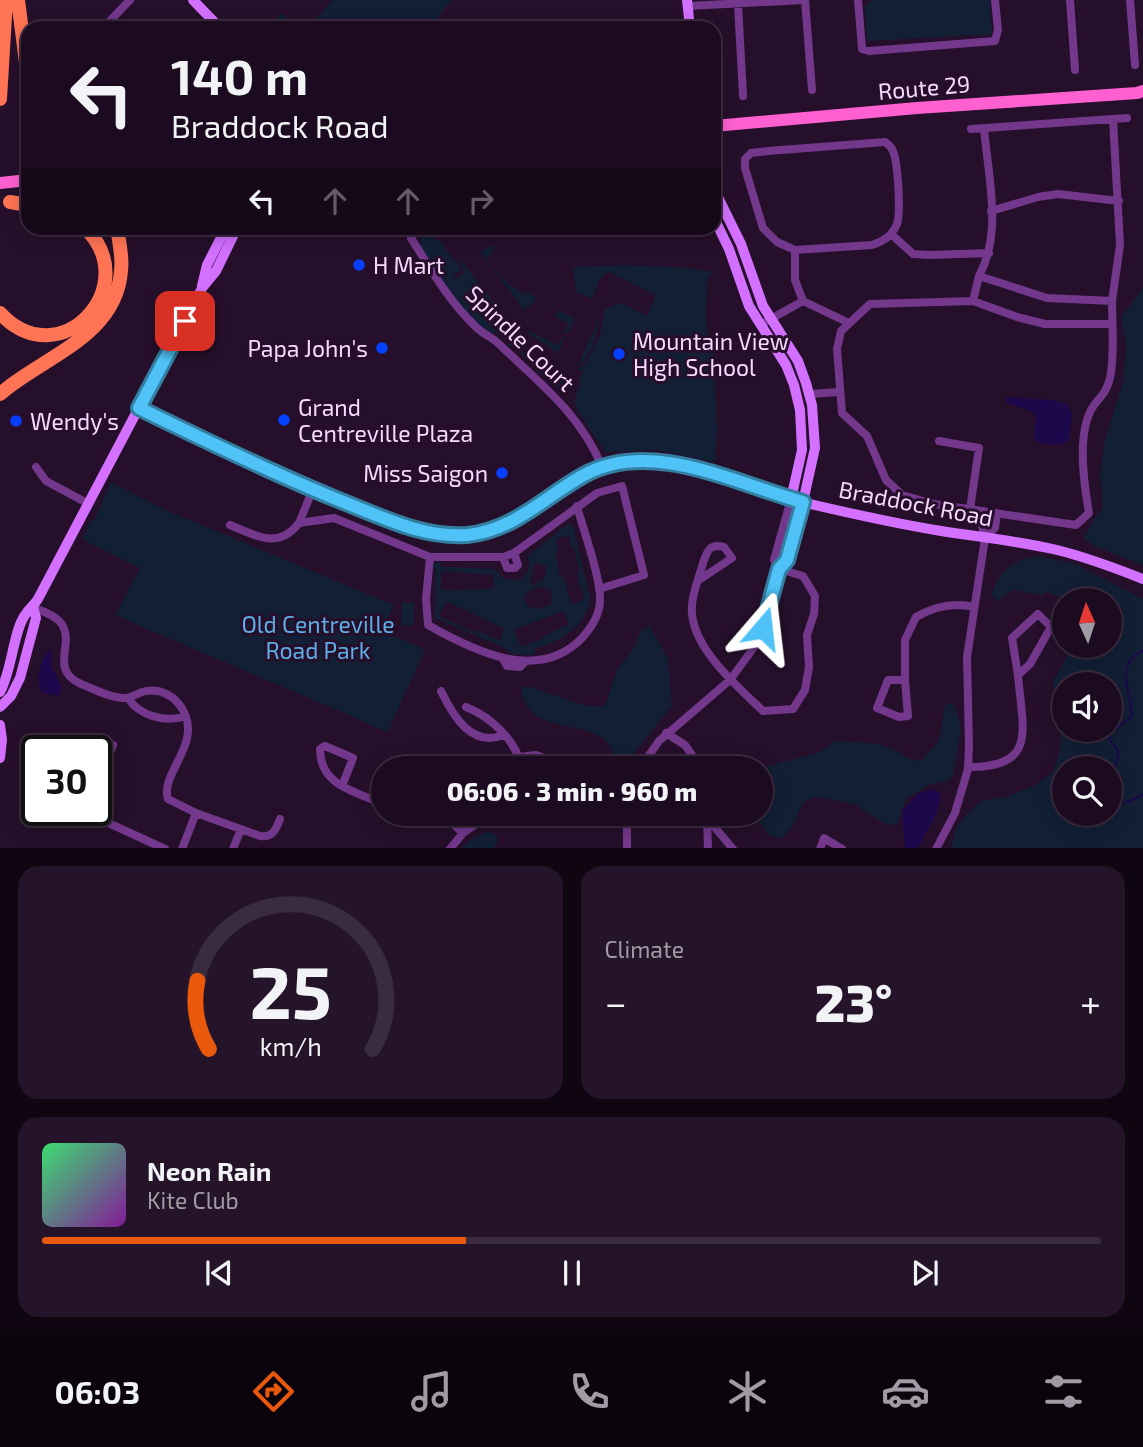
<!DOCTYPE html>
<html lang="en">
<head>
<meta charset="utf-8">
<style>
  body { margin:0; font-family:"Exo 2",sans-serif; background:#251429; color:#f1f3f6; height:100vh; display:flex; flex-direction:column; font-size:26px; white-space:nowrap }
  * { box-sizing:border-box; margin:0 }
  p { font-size:23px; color:#a09ba5 }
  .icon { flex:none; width:38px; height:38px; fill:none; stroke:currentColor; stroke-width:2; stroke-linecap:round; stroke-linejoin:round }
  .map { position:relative; height:848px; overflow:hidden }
  .panel { display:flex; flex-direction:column; gap:18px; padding:18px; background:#0f0612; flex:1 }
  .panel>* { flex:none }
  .banner { position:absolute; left:21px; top:21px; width:700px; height:214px; border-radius:21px; box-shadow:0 4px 18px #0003,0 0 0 2px #3a2b3e; background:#1c0b20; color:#f1f3f6; overflow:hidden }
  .needle { width:46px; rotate:357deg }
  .tools { position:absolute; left:1052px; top:588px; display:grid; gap:14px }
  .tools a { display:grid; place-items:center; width:70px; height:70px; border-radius:50%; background:#1c0b20; box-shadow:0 4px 18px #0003,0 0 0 2px #3a2b3e; font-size:35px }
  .speed { position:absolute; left:21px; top:735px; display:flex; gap:14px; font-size:35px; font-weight:700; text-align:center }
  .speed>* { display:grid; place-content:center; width:91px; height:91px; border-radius:50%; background:#1c0b20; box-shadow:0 4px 18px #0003,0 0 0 2px #3a2b3e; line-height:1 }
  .speed .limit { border:4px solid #111; border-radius:10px; background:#fff; color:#111 }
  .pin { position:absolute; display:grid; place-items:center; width:60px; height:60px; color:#fff; margin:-30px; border-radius:14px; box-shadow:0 4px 10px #0006 }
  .me { position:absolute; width:77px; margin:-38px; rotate:17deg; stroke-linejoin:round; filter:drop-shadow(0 0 5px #0008) }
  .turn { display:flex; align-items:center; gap:24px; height:147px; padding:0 35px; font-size:32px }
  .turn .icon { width:91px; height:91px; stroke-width:2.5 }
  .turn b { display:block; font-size:49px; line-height:60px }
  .lanes { display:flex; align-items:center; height:66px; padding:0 35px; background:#0003; justify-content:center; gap:35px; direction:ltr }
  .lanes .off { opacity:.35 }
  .big { font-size:52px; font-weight:800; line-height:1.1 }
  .panel .tile { flex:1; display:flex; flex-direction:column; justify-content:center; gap:10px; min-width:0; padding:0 24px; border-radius:21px; background:#251429 }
  .panel .dial { align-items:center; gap:0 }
  .dial svg { height:182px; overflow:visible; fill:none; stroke:#3a2b3e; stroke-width:7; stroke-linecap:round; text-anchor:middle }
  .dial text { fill:#f1f3f6; stroke:none }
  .song { display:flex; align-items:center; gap:21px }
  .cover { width:84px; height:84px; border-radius:10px; background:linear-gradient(135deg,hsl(140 70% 55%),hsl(290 70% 35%)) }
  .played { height:7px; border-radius:4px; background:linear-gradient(90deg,#ea580c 40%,#3a2b3e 40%) }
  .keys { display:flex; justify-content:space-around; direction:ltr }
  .heat { display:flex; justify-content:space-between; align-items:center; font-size:38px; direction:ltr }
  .panel .tiles { flex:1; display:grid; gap:18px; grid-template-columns:1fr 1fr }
  .tile:last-child { grid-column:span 2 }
  .trip { position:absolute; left:371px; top:756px; width:402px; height:70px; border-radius:35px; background:#1c0b20; box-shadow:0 4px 18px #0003,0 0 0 2px #3a2b3e; font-weight:800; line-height:70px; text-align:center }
  .menu { display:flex; height:112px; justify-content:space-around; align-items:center; background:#0b040d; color:#a09ba5 }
  .menu .icon { width:49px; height:49px }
  .menu .current { color:#ea580c }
  .menu b { font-size:32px; color:#f1f3f6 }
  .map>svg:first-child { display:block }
</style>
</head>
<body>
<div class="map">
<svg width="1143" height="849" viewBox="0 0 1143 849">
  <rect width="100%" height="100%" fill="#260f2b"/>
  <!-- green -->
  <path fill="#121f35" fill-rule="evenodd" d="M333 0H452L429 28H307Z
    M875 0H990L992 34 867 41 865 7 871 1Z
    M282 13 294 24 295 28H274L271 24Z
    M425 228H429L430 237 440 241 462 270 455 273 454 277 459 278 464 271 459 263 461 260 494 302 490 305 468 277 505 328 493 333 494 337 475 323 455 299 420 249 421 231Z
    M493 245V253L486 258C496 274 509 285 525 295L527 291 535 297 537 296 534 302 524 310 480 252Z
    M625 265 690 268 714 272 708 276C707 287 705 327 708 335 709 341 712 345 714 352L717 431 715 462 656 450 606 452C602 448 575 408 575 403 575 393 582 387 580 375L584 373 582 370 579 371 578 369C594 359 605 325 604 309L620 303 648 316 656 295 607 271 603 278H600L592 299 576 291 573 267Z
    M1143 288V565L1094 546 1083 538C1091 528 1093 516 1103 509L1100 472 1105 439 1123 382 1126 347 1121 317Z
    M558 310 575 318 568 333H564L568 323 555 317Z
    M600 317C596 335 593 356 577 367Z
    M529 331 558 345 563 336 565 337 558 353 528 333Z
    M511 340H516L515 346 560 378 564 373C570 376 569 382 568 387L563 390 564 392 543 376 513 346 508 347 507 344Z
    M111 482 168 511 394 605 381 631 425 649 388 732 115 615 140 568 82 539 91 520 94 521Z
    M568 524 573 526 590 598C587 627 560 641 535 649L533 655 512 654 505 648 435 618 436 569H433L432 565 437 562H441V567L495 569 504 579 518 580C528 575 532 566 527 556ZM569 536 571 547H574L580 572 577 573 584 600 571 604 563 576H560L555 552 558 550 556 539ZM535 563 547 567 543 581 538 580 536 586 531 584 532 581 530 579ZM441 571 494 575 493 589 441 590ZM536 587 550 589 552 593 550 605 539 609 529 607 524 598 526 593ZM446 601 504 629 499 640 475 630 473 632 439 616ZM563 611 569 624 544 636V638L521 647 514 630Z
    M1038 556 1075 564 1143 599V848H951L957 826 974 807 982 801 1010 796 1037 784 1053 772 1061 746 1060 727 1053 681 1073 646H1110V600H1066L1048 592 1040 595 1013 590 998 601 991 595C1001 569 1010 561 1038 556ZM1064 684H1110V730H1064ZM1064 768H1110V814H1064Z
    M402 602 414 603 413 626 401 625Z
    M650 626 668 659 672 706 622 768H607L612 749C595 715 526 740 521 687H530L586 706H605L617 670 634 648 641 630Z
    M954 703 961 728 954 773 948 781 930 784 906 799 897 824 887 825 854 804 817 797 807 800 801 807 794 824 782 839 769 835 754 814H761V768L820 752 835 741C852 742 869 742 885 746 898 750 907 761 921 761L939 741 945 705Z
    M488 831 497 835V844L494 848H462L471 839Z"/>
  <!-- water -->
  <path fill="#1c084b" d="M1009 397 1052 400 1066 404 1072 413 1069 441C1060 446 1043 446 1034 440L1036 417 1033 412 1007 403 1005 399Z
    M51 648V664L62 688 58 696 43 693C33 682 41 658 51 648Z
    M32 764H37V810H57L55 820 51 822 40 819 26 808 28 766Z
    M931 789 940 792C941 812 927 831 918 848H905L902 812 917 794Z"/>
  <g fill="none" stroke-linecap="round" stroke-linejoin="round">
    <!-- stream -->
    <path stroke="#1c084b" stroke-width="2" d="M1143 651C1113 663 1132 694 1132 716L1110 734 1111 742C1124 752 1116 757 1115 770 1113 778 1115 787 1115 795 1123 808 1132 799 1143 795"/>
    <!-- street -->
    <path stroke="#73388c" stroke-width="8" d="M805 0 812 90
      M858 0 862 49 869 51 995 41 998 30 995 0
      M1070 0 1075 70
      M1130 0 1135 65
      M738 4 743 96
      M688 6 804 0
      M103 28 130 0
      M971 129 1127 118
      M991 211 1038 197 1058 194 1119 201
      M891 234 913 254 930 255 989 253
      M411 238C430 268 448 300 474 325 482 334 492 337 499 344 540 384 580 413 602 467
      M795 250 872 245C884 241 892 236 897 224 901 212 898 163 893 151 891 146 889 145 885 142L768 151 751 153 745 159V168L763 228 777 242 795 250V280L803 301 849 323
      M979 276 1047 298 1112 301C1112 324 1115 356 1110 378 1105 397 1099 396 1091 410 1077 437 1084 484 1089 513L1076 525 934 504 902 495 886 480 867 436 842 413 837 349 841 331 870 304 973 301Z
      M979 276C1003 232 988 176 984 128
      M973 301 1017 317 1045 324H1112
      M1112 301 1120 245 1113 119
      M760 325 803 301
      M809 394 839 392
      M939 441 979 448 970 509
      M36 467 46 481 87 503
      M313 489 299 523 334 518 430 557H503L514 553 597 493 622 486 644 575 599 589
      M230 525C257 536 278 550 299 523
      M985 538 995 528 997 513
      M430 557 426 599 428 625C472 650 538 684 582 638 591 628 600 614 600 600 601 578 583 529 577 506
      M503 557 507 568H515L518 565 514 553
      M779 569 774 560 791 499
      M699 580 732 558 724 547C710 543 707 551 703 563 699 577 693 592 692 605 688 645 737 686 763 711L793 709 805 690 809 667 807 635 814 614 815 596 803 576 779 569
      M33 607C43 612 55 615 61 623 76 644 48 669 81 684 94 689 112 699 127 698 132 697 137 694 142 692 160 687 177 696 185 714 199 747 160 774 168 799L196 813 260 836C273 838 276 829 280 819
      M1038 614 1051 627 1030 664 1018 675 1012 638Z
      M503 659 507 666 520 667 526 661
      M888 680H905L908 716 899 717 877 708Z
      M905 680V640L916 617C935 606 953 602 974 607
      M441 691C453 716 472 748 503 735
      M128 698C139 716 166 723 186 716
      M466 707C491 717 516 740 522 768
      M666 733 685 745 701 768
      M30 740 53 751
      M519 757 536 755 572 768
      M968 767C1039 768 1022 728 1018 675
      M640 768 659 741 730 680 755 646 763 628 779 569 787 560 803 502
      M96 785 113 745
      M342 786 353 758 325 746 320 749C320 786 355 791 383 804
      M80 810 165 849
      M412 814H420
      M434 814 447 818 463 833
      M627 814V849
      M182 849 196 813
      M233 849 241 829
      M450 849 463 833 491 814
      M708 849 707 818 733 849
      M820 849 824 838 842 849
      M936 849 955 813 968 769 969 745 967 657 985 538 982 526 983 511"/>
    <!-- secondary -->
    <path stroke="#d370ff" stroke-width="10" d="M193 0 220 28
      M687 0 690 28
      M714 189 741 244 763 306 798 361 806 383 812 405 815 448 803 502
      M714 218 729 249 749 306 786 365 794 385 800 410 802 450 791 499
      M202 286 207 265 226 228
      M139 408C206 441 274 473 343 502 367 511 392 524 418 531 441 537 468 537 492 530 551 512 575 461 645 461 701 461 756 491 810 504 853 514 897 524 941 531 979 537 1019 541 1057 550 1086 557 1115 568 1143 579
      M0 692C12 671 13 632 25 615 29 608 35 605 39 597L202 288 216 271 237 228
      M0 707 11 696 20 678 36 618 33 607
      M0 725 2 740 0 758"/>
    <!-- primary -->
    <path stroke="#ff60d1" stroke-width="12" d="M714 126 917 108 1137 93 1143 91
      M0 183 28 180"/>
    <!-- highway -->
    <path stroke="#ff7454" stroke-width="14" d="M18 0 28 78
      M0 99 6 0
      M10 202 28 205
      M0 313C60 378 145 285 85 228
      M0 394C42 357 116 337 121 271 123 257 119 241 117 228"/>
  </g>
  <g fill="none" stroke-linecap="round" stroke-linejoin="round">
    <defs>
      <path id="route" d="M185 321 139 408C206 441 272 473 341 501 382 517 422 538 467 535 515 530 544 497 584 475 652 438 736 484 803 502L787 560 779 569 763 628"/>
    </defs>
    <!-- route casing -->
    <use href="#route" stroke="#337fa1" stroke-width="18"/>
    <!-- route -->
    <use href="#route" stroke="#4fc3f7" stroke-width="12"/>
  </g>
  <!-- markers -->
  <g fill="#053fff" stroke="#260f2b" stroke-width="2.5">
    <circle cx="359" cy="265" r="7"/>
    <circle cx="382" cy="348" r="7"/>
    <circle cx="619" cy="354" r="7"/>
    <circle cx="284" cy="420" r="7"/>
    <circle cx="16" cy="421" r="7"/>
    <circle cx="502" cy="473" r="7"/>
  </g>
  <g text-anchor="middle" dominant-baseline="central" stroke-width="6" stroke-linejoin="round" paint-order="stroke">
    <!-- street labels -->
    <g font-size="23" fill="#f7d9ff" stroke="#260f2b">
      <text transform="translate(924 87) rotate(-5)">Route 29</text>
      <text transform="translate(521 338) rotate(44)">Spindle Court</text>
      <text transform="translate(916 503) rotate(11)">Braddock Road</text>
    </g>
    <!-- poi labels -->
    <g font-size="23" fill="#f7d9ff" stroke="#260f2b" text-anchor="start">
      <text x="373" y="265">H Mart</text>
      <text x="633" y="341">Mountain View<tspan x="633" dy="26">High School</tspan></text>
      <text x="368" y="348" text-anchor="end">Papa John's</text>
      <text x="298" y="407">Grand<tspan x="298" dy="26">Centreville Plaza</tspan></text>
      <text x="30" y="421">Wendy's</text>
      <text x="488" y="473" text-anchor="end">Miss Saigon</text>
    </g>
    <!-- park labels -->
    <g font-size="23" fill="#5daee7" stroke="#260f2b">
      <text x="318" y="624">Old Centreville<tspan x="318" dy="26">Road Park</tspan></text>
    </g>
  </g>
</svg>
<div class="tools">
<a><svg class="needle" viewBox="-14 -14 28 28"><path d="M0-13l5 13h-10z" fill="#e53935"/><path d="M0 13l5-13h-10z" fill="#a09ba5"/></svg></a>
<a><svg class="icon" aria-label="sound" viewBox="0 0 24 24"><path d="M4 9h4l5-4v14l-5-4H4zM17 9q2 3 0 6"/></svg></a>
<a><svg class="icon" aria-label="search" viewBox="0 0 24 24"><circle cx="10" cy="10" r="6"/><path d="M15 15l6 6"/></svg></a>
</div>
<div class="speed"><div class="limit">30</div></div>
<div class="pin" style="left:185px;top:321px;background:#d93025"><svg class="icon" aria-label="arrive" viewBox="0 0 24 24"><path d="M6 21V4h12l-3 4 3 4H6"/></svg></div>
<svg class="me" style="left:763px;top:628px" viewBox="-20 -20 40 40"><path d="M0-17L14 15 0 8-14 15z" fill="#4fc3f7" stroke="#fff" stroke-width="4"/></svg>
<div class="trip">06:06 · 3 min · 960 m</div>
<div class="banner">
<div class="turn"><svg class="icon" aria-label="left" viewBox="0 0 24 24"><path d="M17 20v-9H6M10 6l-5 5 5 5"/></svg><div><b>140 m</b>Braddock Road</div></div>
<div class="lanes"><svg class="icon" aria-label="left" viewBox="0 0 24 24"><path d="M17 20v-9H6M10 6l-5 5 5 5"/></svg><svg class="icon off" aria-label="ahead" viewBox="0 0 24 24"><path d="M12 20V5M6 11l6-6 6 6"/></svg><svg class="icon off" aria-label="ahead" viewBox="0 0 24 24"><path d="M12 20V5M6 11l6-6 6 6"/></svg><svg class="icon off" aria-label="right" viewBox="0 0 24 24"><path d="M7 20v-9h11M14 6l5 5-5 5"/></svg></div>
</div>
</div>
<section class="panel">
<div class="tiles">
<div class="tile dial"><svg viewBox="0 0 100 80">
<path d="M14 69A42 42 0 1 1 86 69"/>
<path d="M14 69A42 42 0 0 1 9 39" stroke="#ea580c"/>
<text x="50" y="56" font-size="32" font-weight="700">25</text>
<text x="50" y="72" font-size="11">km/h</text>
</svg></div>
<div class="tile"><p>Climate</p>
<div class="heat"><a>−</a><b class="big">23°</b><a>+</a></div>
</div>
<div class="tile">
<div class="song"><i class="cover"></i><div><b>Neon Rain</b><p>Kite Club</p></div></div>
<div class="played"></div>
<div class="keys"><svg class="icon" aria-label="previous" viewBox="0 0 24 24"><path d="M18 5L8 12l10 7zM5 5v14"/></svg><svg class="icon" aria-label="pause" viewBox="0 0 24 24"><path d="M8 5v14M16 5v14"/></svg><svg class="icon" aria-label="next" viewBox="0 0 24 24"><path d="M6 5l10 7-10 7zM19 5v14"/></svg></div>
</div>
</div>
</section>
<nav class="menu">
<b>06:03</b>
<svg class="icon current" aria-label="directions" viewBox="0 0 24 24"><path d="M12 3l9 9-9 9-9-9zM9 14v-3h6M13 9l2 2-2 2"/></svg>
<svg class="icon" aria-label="music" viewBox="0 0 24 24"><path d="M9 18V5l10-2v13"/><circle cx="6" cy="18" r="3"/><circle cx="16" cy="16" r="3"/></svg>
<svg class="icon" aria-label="phone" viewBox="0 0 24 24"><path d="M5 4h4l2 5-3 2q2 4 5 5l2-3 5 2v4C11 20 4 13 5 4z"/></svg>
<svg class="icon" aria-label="climate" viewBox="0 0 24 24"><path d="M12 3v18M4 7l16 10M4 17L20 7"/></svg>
<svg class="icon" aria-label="car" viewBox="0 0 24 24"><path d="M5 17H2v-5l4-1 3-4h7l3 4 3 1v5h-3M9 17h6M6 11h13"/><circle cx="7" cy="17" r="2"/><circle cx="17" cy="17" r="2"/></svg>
<svg class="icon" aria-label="filters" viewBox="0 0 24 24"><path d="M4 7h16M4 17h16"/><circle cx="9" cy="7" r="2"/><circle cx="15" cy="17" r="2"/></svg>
</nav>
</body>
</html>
